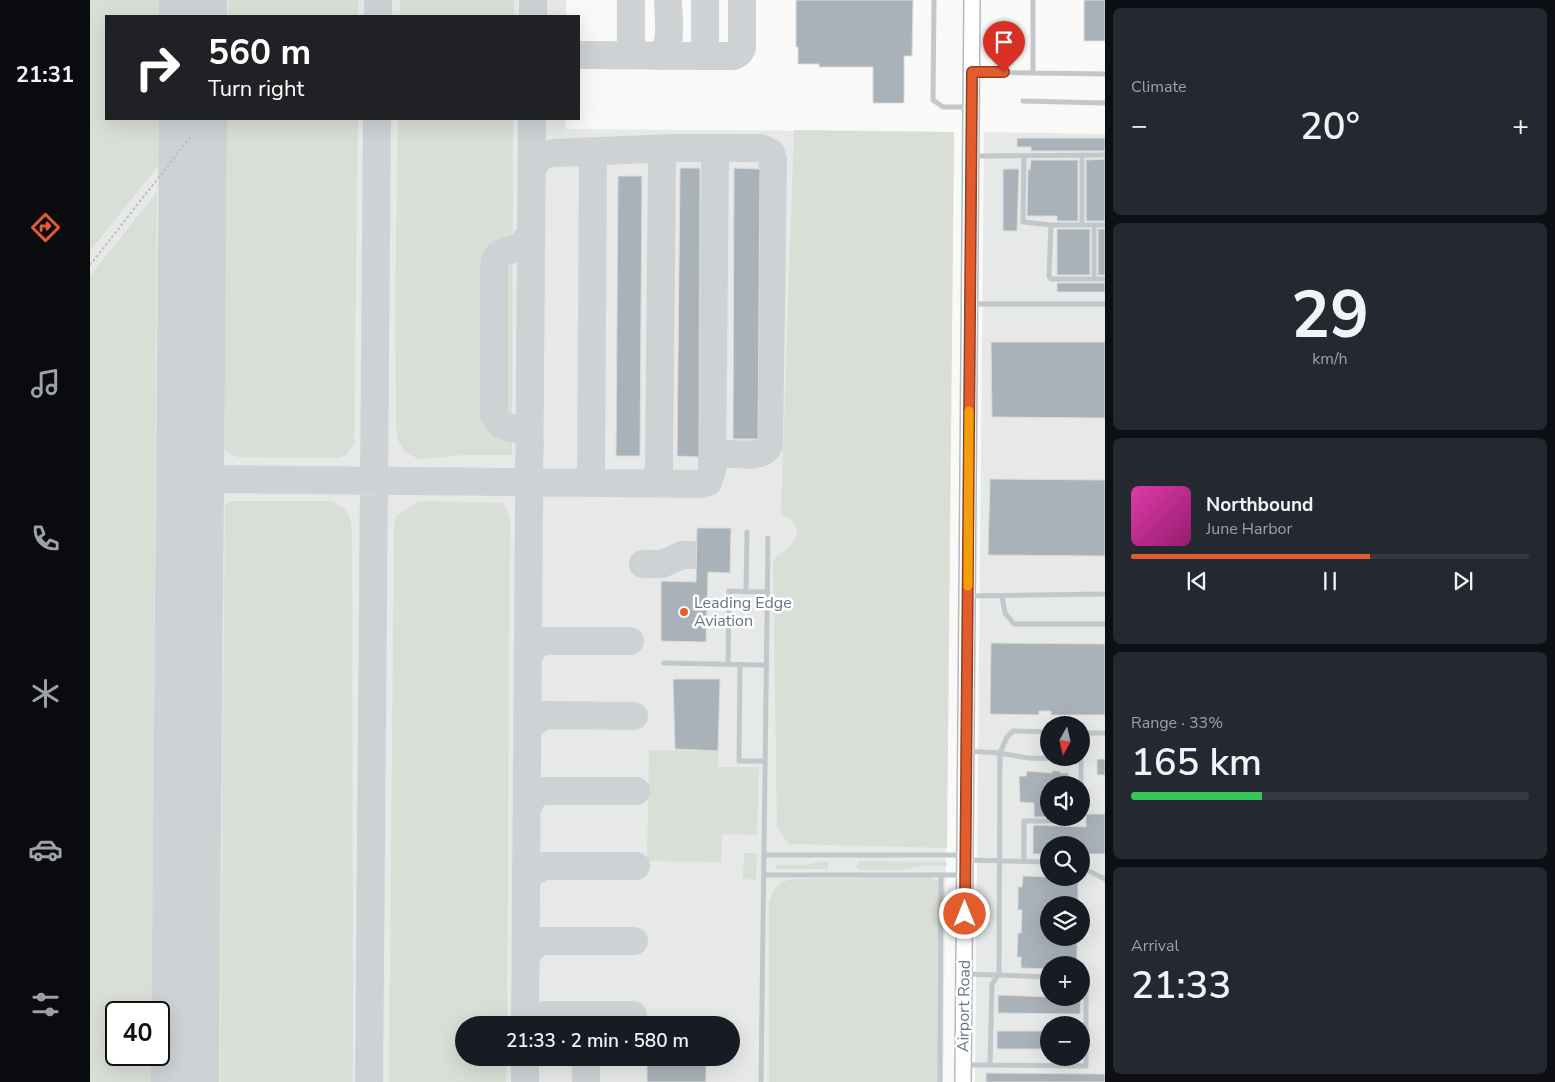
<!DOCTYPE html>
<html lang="en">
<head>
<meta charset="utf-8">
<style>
  body { margin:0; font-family:"Nunito Sans",sans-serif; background:#242831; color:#f1f3f6; height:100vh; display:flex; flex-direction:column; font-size:19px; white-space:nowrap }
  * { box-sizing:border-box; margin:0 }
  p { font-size:16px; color:#9ea1a6 }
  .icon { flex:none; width:28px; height:28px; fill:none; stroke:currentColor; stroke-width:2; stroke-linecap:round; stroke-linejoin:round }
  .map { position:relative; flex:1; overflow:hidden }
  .details { display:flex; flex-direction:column; gap:8px; padding:8px; background:#0d0f14; width:450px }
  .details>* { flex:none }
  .guide { position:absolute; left:15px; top:15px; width:475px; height:105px; border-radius:0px; box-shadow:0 5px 20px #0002; background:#202124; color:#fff; overflow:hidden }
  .needle { width:32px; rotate:188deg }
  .tools { position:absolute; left:950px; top:716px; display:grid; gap:10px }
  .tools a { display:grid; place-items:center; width:50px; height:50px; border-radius:50%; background:#171b24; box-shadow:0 5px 20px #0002; font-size:25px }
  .speed { position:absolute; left:15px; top:1001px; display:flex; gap:10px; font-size:25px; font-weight:700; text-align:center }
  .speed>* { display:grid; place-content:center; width:65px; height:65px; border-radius:50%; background:#171b24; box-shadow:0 5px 20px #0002; line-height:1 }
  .speed .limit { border:2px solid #111; border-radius:8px; background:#fff; color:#111 }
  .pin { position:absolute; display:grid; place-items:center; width:42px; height:42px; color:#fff; margin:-51px -21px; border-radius:50% 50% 50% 0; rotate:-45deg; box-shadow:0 0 5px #0007 }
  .pin .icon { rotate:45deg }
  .me { position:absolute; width:55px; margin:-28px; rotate:0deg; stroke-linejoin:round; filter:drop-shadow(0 0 4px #0008) }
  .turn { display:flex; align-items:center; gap:18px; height:105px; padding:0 20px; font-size:22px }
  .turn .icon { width:65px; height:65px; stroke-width:2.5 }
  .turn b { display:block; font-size:35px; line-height:42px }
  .big { font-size:38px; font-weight:600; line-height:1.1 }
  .details .card { flex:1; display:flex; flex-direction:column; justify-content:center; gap:8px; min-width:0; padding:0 18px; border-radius:8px; background:#242831 }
  .details .dial { align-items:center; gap:0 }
  .dial b { font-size:65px; line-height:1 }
  .song { display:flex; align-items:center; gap:15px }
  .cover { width:60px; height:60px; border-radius:8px; background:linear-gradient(135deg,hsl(320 70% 55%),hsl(320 70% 35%)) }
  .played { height:5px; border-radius:2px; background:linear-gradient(90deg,#e25d2e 60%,#363941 60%) }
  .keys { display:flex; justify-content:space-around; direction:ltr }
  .heat { display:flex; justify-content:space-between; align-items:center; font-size:28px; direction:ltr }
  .charge { height:8px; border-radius:4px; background:linear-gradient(90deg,#34c759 33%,#363941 0) }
  .trip { position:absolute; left:365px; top:1016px; width:285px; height:50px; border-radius:25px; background:#171b24; box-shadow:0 5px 20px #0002; font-weight:600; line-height:50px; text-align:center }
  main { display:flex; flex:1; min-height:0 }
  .dock { display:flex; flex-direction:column; width:90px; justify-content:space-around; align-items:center; background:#090b0e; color:#9ea1a6 }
  .dock .icon { width:35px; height:35px }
  .dock .selected { color:#e25d2e }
  .dock b { font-size:22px; color:#f1f3f6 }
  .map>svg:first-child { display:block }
</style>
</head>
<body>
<main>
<nav class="dock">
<b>21:31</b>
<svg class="icon selected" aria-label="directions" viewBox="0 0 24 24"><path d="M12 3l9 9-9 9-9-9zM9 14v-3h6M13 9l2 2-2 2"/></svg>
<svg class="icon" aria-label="music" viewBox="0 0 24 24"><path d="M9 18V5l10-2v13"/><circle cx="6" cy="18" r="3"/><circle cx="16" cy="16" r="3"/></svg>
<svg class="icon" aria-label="phone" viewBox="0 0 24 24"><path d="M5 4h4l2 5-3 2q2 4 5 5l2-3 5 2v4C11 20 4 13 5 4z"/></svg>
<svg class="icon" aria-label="climate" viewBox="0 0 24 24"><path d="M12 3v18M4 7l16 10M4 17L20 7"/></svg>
<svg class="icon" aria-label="car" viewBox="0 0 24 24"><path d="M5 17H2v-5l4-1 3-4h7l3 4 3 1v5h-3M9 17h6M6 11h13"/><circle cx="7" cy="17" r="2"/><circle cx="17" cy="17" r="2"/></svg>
<svg class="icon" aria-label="filters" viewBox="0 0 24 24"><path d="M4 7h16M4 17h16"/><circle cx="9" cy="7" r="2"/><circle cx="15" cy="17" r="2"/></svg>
</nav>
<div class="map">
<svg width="1015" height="1082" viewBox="0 0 1015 1082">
  <rect width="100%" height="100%" fill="#f9f9f7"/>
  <!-- built -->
  <path fill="#e7e8e8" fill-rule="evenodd" d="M0 0H476V16H16V119H475L476 129 864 132 853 1082H0ZM26 1012H69V1055H26ZM374 1025H641V1058H374Z
    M894 132 1015 134V1082H885ZM959 725H991V758H959ZM959 785H991V818H959ZM959 845H991V878H959ZM959 905H991V938H959ZM959 965H991V998H959ZM959 1025H991V1058H959Z"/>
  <!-- green -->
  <path fill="#d9ded6" d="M0 0H78V16H16V119H77V155L0 251Z
    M138 0H268V16H138Z
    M310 0H424V16H310Z
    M137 119H268L264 444 255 456 248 458 147 457 137 452 134 447Z
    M308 119H423L422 455H375L328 459 315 452 308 440 306 426 305 300Z
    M704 130 864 132 857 848 699 844 687 828 683 561C688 553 695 552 701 545 713 532 705 520 691 514Z
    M67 192 62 1012H26V1055H61V1082H0V276Z
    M142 501H242C258 510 260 513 262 530L263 1082H130L135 505Z
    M339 501 410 503 415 506 420 517 417 1025H374V1058H417L416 1082H299L304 528 306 516 327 502Z
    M559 750 628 751V767H669L667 835 632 834 631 862 557 861Z
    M654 853H667L666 880 653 879Z
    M732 861 738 862V869H687L685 868 687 865H715Z
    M769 861 856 862 857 864 856 866H832L813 870H770L766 867Z
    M840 878 850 881V1082H679V903C683 888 689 881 704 879Z"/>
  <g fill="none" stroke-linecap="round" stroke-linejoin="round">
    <!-- taxiway -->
    <path stroke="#ced2d4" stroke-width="28" d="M288 16V0
      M443 16V0
      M489 55 644 56 649 53 652 48V0
      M530 55 538 53 541 46V0
      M569 56C584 49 578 15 578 0
      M606 56 611 54 615 48V0
      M489 152 499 155 503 163 501 470 499 478 491 482
      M442 172C446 160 450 155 463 153L582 148H671L681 153 683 159 679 444C674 461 644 452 629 454L624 458 622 465
      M100 445C103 467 105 476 129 479
      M440 445C435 425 425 431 411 425L404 415V272C404 247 416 254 432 246L441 233
      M556 483 565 480 569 469 572 161 569 153 560 149
      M100 516C101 499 103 483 122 479L609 484 618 482 622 470 625 158 621 151 614 148
      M553 564H572L592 555H602
      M438 659 443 647 453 641H540
      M437 734 441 724 455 715 544 716
      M437 809 442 797 453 791H546
      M436 883 441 873 454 866H546
      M436 958 441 948 451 941H544
      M435 1025 442 119
      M438 1025 445 1018 455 1015H543
      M279 1082 287 119
      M435 1082V1058
      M496 1082V1058"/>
    <!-- runway -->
    <path stroke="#ced2d4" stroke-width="68" d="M103 16V0
      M95 1082 103 119"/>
  </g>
  <!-- building -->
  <path fill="#a9b2b8" stroke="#dbdbd9" d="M706 0H823L822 56H814V103H783V67H729V64H708V47H706Z
    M994 0H1015V41H994Z
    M927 138H1015V151H941V147H927Z
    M1015 159V221H996V160Z
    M941 160H988V221H967V216H937L938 169 940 170Z
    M590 168H610L609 457 587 456Z
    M644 168 670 169 668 439H643Z
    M913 169H929L927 231H913Z
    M528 176H552L550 456H526Z
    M967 229H1000V275H967Z
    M1008 229H1015V275H1008Z
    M967 283H1015V292H967Z
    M901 342H1015V418L902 417Z
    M900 479 1015 480V556L898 555Z
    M607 528H641L640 573 618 572 616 642 571 641V581L606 582Z
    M901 643 1015 644V715H961V711H949V715L900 714Z
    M583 679H630L628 751 585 749Z
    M1007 759H1015V775H1007Z
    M937 771 962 773V771H970V773H979L978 776H981V785H959V817H944V803L930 802 929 776H936Z
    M996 814H1015V854H991V845H959V854H943V827L945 825 996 827Z
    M933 876 988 878V905H959V938H987V965H959V969L931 968V957H927L928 933H931L932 910H928V887H932Z
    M908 995 991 998 990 1014 908 1013Z
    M907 1031H959V1049H907Z
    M557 1058H616V1082H557Z
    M896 1073 1015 1074V1082H896Z"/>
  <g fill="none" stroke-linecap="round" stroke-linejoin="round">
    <defs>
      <path id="secondary" d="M873 1082 882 0"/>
    </defs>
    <!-- secondary casing -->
    <use href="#secondary" stroke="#b5babf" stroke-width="18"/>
    <!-- path -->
    <path stroke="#babec1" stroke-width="2" stroke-dasharray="2.5 2.5" stroke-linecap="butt" d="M0 265 102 135"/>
    <!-- lane -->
    <path stroke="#c2c7cb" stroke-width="5" d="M844 0 843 100 853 107H879
      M882 72 1015 74
      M943 73V0
      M933 101 1015 103
      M992 155V225
      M882 156 1015 155
      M934 156 933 222 961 225 959 276 961 279H1015
      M961 225H1015
      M1004 279V225
      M881 304H1015
      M656 592 657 532
      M878 596 1015 594
      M912 596 915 613 924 624H1015
      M574 663 677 665
      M638 663 639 591 678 592
      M650 665 649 761H675
      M959 732 923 731 917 737 910 753 938 758 991 759V785
      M991 733H1015
      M877 751 910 753 909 974 902 984 900 1065 996 1066V980L991 979
      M674 855H872
      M876 860 959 862
      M934 862V821H982L989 818
      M991 867 1015 879
      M674 875H873
      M877 974 959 977
      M876 1065H900
      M671 1082 678 538
      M850 1082 851 875"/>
    <!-- secondary -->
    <use href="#secondary" stroke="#fff" stroke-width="15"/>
  </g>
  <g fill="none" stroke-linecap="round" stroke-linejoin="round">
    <defs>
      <path id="route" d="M875 914 882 72H914"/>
    </defs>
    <!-- route casing -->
    <use href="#route" stroke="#933c1e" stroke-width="12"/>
    <!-- route -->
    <use href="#route" stroke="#e25d2e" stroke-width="9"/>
    <!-- slow -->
    <path stroke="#f59e0b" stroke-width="9" d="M878 586 879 411"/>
  </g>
  <!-- markers -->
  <circle fill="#e25d2e" stroke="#fff" stroke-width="2" cx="594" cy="612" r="5"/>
  <g text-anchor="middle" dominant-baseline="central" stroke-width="5" stroke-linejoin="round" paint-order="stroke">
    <!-- poi labels -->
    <g font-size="16" fill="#647482" stroke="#fff" text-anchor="start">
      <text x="604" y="603">Leading Edge<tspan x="604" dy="18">Aviation</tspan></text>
    </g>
    <!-- street labels -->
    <g font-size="16" fill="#647482" stroke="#fff">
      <text transform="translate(874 1006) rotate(-89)">Airport Road</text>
    </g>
  </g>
</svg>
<div class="tools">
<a><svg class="needle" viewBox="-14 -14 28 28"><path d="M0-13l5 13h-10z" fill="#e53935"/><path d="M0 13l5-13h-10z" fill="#9ea1a6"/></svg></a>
<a><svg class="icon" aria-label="sound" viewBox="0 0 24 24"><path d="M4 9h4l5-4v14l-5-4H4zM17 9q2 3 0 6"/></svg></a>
<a><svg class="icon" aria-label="search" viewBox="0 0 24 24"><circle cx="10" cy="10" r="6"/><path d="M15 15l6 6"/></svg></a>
<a><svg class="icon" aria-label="layers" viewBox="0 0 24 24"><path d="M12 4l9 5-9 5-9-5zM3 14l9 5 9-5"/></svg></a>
<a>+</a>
<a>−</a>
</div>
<div class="speed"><div class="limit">40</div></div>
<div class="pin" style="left:914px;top:72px;background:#d93025"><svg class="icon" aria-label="arrive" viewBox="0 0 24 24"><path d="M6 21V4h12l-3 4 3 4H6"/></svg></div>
<svg class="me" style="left:875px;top:914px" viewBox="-20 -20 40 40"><circle r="17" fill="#e25d2e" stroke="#fff" stroke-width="3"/><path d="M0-11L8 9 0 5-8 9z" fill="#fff"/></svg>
<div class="trip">21:33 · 2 min · 580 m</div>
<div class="guide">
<div class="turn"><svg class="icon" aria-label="right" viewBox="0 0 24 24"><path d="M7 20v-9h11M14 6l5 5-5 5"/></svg><div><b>560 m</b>Turn right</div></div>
</div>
</div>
<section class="details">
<div class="card"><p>Climate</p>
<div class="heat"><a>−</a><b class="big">20°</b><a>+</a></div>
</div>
<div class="card dial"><b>29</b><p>km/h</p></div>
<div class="card">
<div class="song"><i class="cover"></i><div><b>Northbound</b><p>June Harbor</p></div></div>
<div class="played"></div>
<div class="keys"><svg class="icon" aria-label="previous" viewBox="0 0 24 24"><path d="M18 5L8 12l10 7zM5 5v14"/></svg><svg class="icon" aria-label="pause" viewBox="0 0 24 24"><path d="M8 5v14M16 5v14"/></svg><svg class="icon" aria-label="next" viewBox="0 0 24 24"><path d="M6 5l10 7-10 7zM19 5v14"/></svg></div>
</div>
<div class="card"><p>Range · 33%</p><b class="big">165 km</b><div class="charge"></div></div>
<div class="card"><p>Arrival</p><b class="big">21:33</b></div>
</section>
</main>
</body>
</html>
